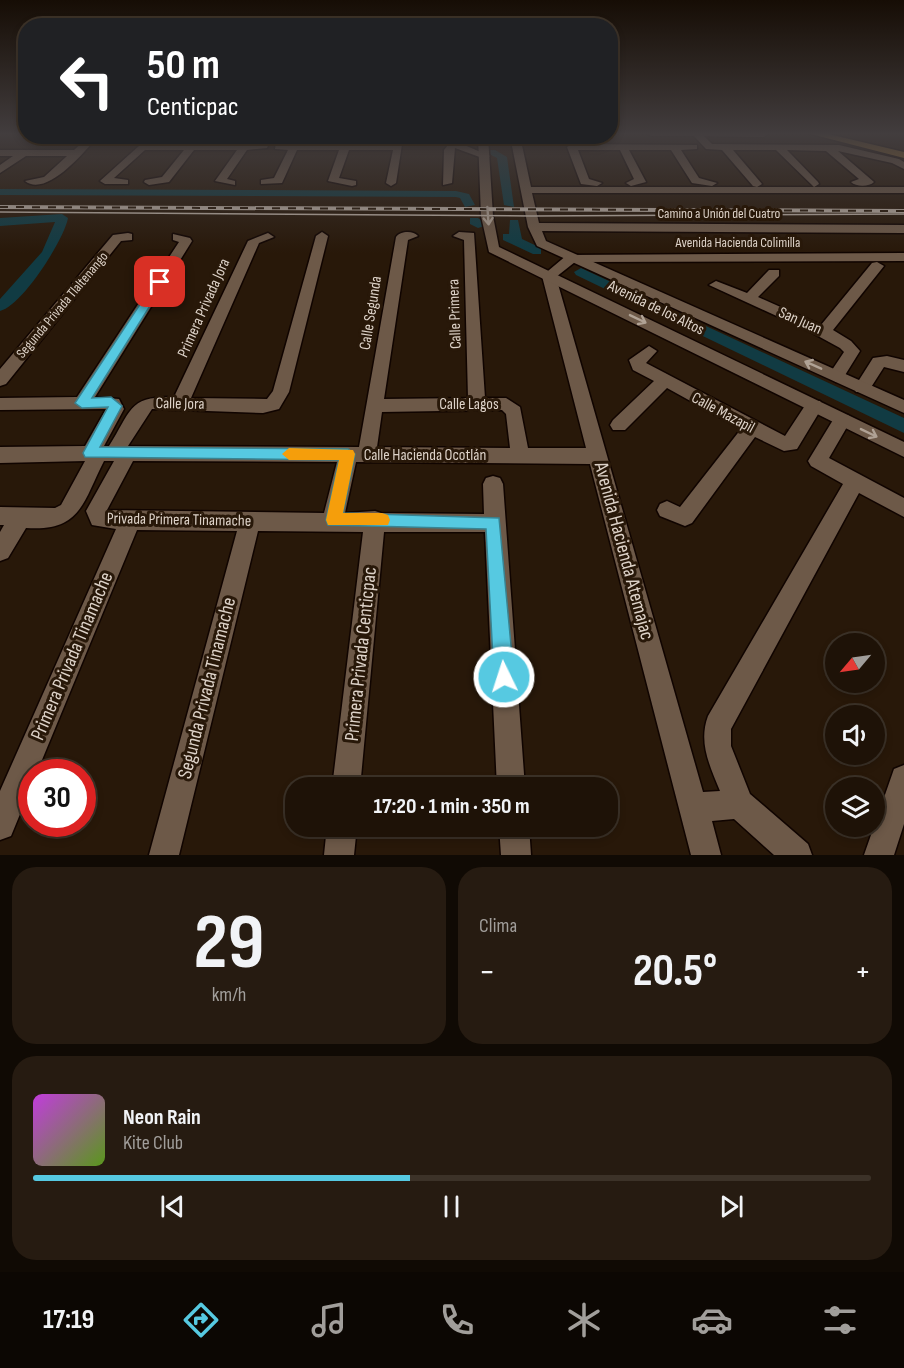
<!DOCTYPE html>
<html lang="es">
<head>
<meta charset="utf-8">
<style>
  body { margin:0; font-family:"Sofia Sans Condensed",sans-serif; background:#261b11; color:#f1f3f6; height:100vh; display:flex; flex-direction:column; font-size:22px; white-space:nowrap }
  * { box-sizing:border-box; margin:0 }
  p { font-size:20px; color:#a19e9b }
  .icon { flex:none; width:33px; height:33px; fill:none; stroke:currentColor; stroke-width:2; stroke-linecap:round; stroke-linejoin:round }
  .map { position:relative; height:855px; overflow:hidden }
  .side { display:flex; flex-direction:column; gap:12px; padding:12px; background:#100a04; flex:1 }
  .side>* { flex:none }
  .top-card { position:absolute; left:18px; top:18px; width:600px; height:126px; border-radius:24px; box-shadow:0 3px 9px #0003,0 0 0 2px #3c3228; background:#202124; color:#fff; overflow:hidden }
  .needle { width:39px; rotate:241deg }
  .buttons { position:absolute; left:825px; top:633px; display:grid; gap:12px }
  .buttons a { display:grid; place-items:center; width:60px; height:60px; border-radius:50%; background:#1e1207; box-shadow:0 3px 9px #0003,0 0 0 2px #3c3228; font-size:30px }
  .speed { position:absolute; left:18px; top:759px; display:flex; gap:12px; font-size:30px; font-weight:700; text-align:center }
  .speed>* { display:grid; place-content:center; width:78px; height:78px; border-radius:50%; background:#1e1207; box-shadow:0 3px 9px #0003,0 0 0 2px #3c3228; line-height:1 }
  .speed .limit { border:9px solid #d22; background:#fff; color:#111 }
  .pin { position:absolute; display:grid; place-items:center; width:51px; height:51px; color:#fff; margin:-26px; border-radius:12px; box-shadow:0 3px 9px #0006 }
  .me { position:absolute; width:66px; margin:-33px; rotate:356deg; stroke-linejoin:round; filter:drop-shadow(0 0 4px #0008) }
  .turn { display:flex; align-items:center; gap:21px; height:126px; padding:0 30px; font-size:27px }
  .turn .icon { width:78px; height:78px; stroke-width:2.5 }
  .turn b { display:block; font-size:42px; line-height:51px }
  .big { font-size:45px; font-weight:700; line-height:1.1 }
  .side .card { flex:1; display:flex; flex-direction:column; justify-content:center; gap:9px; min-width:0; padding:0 21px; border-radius:24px; background:#261b11 }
  .side .dial { align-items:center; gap:0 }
  .dial b { font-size:78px; line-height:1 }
  .song { display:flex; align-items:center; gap:18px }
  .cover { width:72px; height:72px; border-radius:9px; background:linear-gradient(135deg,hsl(290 70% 55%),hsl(90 70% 35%)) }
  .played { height:6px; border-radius:3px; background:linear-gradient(90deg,#56c9e1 45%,#3c3228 45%) }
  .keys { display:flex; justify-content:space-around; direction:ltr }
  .heat { display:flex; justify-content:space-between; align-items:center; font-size:33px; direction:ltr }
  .side .tiles { flex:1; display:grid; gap:12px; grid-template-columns:1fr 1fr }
  .card:last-child { grid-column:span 2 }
  .trip { position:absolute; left:285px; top:777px; width:333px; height:60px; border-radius:24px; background:#1e1207; box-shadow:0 3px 9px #0003,0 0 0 2px #3c3228; font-weight:700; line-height:60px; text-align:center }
  .menu { display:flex; height:96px; justify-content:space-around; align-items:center; background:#0c0703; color:#a19e9b }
  .menu .icon { width:42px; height:42px }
  .menu .active { color:#56c9e1 }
  .menu b { font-size:27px; color:#f1f3f6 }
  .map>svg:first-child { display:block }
</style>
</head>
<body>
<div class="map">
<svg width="904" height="855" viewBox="0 0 904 855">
  <rect width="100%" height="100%" fill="#281809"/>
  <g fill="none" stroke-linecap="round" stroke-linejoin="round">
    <!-- canal -->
    <path fill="#113b43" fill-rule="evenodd" d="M449 136H461L466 140 461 143Z
      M489 150H495L507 157 514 207 504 205 497 158 489 154Z
      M0 189 456 191 469 194 475 205 465 207 460 198 456 197 0 195Z
      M62 214 68 218C64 240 22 306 0 311V299L42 252 55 222 0 226V218Z
      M470 218H478L488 225 478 228 470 224Z
      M510 220H518L522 239 541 248V254H533L503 240V234H509Z
      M581 268 904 418V433L576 275 574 272Z"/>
    <defs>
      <path id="street" d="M647 133H768L764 137 704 136 712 144 839 145 899 159 904 162V169L892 163 838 151 874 182C869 187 856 187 851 182L859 179 826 151 787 150 818 182 819 184 814 187 776 150H733L762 184 757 187 753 186 722 150 706 149 694 136H651Z
        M263 136H272L267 148 247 150 227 179 235 181V185L215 181 237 150H194L169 182 149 185 144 182 145 180 162 177 184 150H145L114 178 128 180V184H105L100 181 140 145 259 144Z
        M277 136H286L284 144H394L397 138H403L396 183 391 186 386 183 393 150H349L339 178 356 181V185L352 186 328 181 339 150H297L282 183 261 184V180L274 178 288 150 275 149Z
        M429 136C437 136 447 141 454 140 463 140 471 136 480 136L462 144 490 156 485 159 455 148 452 183 443 185 444 150 448 145Z
        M85 140 93 142C80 157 45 197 25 181L44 177 67 156H26L0 173V165L13 156H0V150H74Z
        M572 144 697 145V149L681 150 699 178 717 183 712 186 692 183 671 150H629L646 182 631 186 626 183 634 179 620 150H578L589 179 602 183 597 186 581 184 567 147Z
        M322 232 328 236 289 392 279 409 263 413 152 409 128 446 359 447 396 237C400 231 413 230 418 236L408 240 384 399 468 398 464 240 453 236 459 232 474 233 485 398H506L520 407 528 448H586L542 276 567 255 904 253V261L575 262 556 277 703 792 720 791C710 766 698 743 708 716L843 484 811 466 808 461 836 415H848L851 420 829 458 904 498V517L859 493 731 729V746L750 794 808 844 812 855H774L734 819 712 821 721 855H691L590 464 356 462 345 513 375 511 381 513 484 514 483 484 486 478 493 476 500 478 503 484 525 788H497L485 532H384L360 788H332L363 532 258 531 179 855H149L237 531 137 530 37 772H32V785L11 836 0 840V791L116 529 92 525 86 511 114 461H104C83 502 81 532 26 528L8 558 0 561V532L4 525H0V507L55 508 61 505 85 461 0 463V447L85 446 106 409 0 410V398L77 397 179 242 173 240V234L190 238 192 241 95 397 119 399 124 409 104 446H109C132 410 128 396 174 397L248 241 268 233 274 237 259 243 191 398 267 399 273 391 316 236ZM502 410 506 414 510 448 377 447 382 412ZM133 461 337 462 324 513 107 510Z
        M128 233 132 234V240L121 241 6 384 0 386V369L113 235Z
        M877 262 884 266 833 330 851 341 860 351 842 380 836 382 828 376 844 352 840 348 807 330 709 285 716 281 747 293 769 270H779V276L758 297 821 325 872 263Z
        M649 346 657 351 646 363 785 436 808 401H820L823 406 797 449 784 451 755 437 692 523 685 526 660 516 657 510 660 504 667 501 680 507 741 429 667 388 625 430H613L610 425 613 420 654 381 633 370 629 360Z
        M887 356 904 360V372L884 367 868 392H856L854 388 873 358Z
        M904 765V824L894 855H864L894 769Z
        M327 826H357L354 855H324Z
        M499 826H529L531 855H501Z"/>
      <path id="secondary" d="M478 136H488L493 216 499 247 904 442V457L489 252 481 216Z
        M510 136H520L531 187H904V193H532L539 223 904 225V233L542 231 546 241 904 400V413L537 246 528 227Z"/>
      <path id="primary" d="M807 133H824L904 152V158Z"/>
    </defs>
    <!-- street casing -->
    <use href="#street" stroke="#100400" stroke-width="3"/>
    <!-- secondary casing -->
    <use href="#secondary" stroke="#100400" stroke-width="3"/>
    <!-- primary casing -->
    <use href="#primary" stroke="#100400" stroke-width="3"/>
    <!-- street -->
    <use href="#street" fill="#6d5948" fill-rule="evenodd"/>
    <!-- secondary -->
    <use href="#secondary" fill="#6d5948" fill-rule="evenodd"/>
    <!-- primary -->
    <use href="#primary" fill="#a2762e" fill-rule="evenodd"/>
    <!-- tram -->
    <path stroke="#bcb0a5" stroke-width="1.5" d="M0 212 532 216 904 214"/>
    <defs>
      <path id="rail" d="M0 207 904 211"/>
    </defs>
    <!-- rail casing -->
    <use href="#rail" stroke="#bcb0a5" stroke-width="4"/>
    <!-- rail -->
    <use href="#rail" stroke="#281809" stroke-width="2" stroke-dasharray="8" stroke-linecap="butt"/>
  </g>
  <!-- one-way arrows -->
  <defs><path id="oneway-shaft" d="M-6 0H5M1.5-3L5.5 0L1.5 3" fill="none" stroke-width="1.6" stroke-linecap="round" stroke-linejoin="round" transform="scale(1.5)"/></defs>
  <g stroke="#b0a295">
    <use href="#oneway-shaft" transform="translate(488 216) rotate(86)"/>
    <use href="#oneway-shaft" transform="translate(638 319) rotate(26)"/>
    <use href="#oneway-shaft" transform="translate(813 365) rotate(-156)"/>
    <use href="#oneway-shaft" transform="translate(869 433) rotate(26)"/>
  </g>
  <!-- sky -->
  <linearGradient id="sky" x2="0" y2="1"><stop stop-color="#160d05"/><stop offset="0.53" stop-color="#423d3e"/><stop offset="1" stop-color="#423d3e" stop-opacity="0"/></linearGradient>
  <rect width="904" height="253" fill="url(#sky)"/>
  <!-- route -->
  <path fill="#56c9e1" stroke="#388392" stroke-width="1.5" d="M156 280 165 282 92 398 111 397 122 406 100 447 348 449 355 454 343 513 499 518 514 677 511 684 504 687 497 684 494 677 486 529 328 525 326 520 339 460 85 457 83 453 108 407 82 408 75 403Z"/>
  <!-- slow -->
  <path fill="#f59e0b" d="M289 448 353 450 355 454 343 513H382L388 515 390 520 388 525H328L326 520 339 460H289L282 454Z"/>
  <g text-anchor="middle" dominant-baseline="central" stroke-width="6" stroke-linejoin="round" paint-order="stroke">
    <!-- far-street labels -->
    <g font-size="14" fill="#ddd2c8" stroke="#281809">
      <text x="719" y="213">Camino a Unión del Cuatro</text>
      <text x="738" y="242">Avenida Hacienda Colimilla</text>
      <text transform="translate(62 305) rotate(-50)">Segunda Privada Tlaltenango</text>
    </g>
    <!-- street labels -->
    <g font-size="16" fill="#ddd2c8" stroke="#281809">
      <text transform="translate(204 308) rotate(-66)">Primera Privada Jora</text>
      <text transform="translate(656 308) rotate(26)">Avenida de los Altos</text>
      <text transform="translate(371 313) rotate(-81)">Calle Segunda</text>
      <text transform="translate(455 314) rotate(-92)">Calle Primera</text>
      <text transform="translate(800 321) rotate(24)">San Juan</text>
      <text transform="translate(180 404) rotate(1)">Calle Jora</text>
      <text x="469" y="404">Calle Lagos</text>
      <text transform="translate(723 413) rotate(28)">Calle Mazapil</text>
      <text x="425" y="455">Calle Hacienda Ocotlán</text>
      <text transform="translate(179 520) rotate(1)">Privada Primera Tinamache</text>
    </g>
    <!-- near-street labels -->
    <g font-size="20" fill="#ddd2c8" stroke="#281809">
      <text transform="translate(624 551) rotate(75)">Avenida Hacienda Atemajac</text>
      <text transform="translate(361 654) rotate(-84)">Primera Privada Centicpac</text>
      <text transform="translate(72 656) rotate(-67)">Primera Privada Tinamache</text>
      <text transform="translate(207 688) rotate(-76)">Segunda Privada Tinamache</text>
    </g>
  </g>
</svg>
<div class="buttons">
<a><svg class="needle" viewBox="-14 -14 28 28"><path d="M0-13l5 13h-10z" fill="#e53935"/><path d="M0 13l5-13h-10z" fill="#a19e9b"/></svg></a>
<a><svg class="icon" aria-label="sound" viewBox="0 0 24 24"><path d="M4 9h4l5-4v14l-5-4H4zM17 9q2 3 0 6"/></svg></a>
<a><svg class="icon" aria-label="layers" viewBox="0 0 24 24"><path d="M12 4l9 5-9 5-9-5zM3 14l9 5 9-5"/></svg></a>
</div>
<div class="speed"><div class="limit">30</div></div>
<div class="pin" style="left:160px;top:282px;background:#d93025"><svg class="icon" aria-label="arrive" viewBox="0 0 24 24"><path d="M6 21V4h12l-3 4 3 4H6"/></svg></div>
<svg class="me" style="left:504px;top:677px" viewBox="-20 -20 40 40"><circle r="17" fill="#56c9e1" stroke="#fff" stroke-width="3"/><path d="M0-11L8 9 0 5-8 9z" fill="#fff"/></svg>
<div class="trip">17:20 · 1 min · 350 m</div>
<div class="top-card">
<div class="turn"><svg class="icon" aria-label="left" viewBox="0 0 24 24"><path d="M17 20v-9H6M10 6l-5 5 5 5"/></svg><div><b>50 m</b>Centicpac</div></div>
</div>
</div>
<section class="side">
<div class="tiles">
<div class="card dial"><b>29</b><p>km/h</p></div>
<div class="card"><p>Clima</p>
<div class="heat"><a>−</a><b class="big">20.5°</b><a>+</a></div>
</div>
<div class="card">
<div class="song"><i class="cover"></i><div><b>Neon Rain</b><p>Kite Club</p></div></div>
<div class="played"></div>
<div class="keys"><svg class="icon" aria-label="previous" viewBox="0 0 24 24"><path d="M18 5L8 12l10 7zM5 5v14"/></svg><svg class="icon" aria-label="pause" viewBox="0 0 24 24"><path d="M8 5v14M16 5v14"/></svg><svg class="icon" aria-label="next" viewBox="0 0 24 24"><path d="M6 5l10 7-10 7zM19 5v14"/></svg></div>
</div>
</div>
</section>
<nav class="menu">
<b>17:19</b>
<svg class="icon active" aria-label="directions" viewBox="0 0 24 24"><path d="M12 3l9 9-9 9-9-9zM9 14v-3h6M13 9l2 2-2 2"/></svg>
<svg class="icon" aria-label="music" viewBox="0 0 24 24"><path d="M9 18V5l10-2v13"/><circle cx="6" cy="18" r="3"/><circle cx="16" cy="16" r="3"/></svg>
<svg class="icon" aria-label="phone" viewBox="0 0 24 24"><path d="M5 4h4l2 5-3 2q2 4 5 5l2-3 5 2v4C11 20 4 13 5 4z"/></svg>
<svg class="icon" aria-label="climate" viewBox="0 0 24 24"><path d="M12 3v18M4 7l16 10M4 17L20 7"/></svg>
<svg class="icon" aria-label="car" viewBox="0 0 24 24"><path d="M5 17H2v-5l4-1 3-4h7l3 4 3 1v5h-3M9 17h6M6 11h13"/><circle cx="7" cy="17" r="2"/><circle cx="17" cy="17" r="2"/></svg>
<svg class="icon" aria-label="filters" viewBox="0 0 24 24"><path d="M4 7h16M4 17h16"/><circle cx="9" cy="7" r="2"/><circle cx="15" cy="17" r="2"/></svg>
</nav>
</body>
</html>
